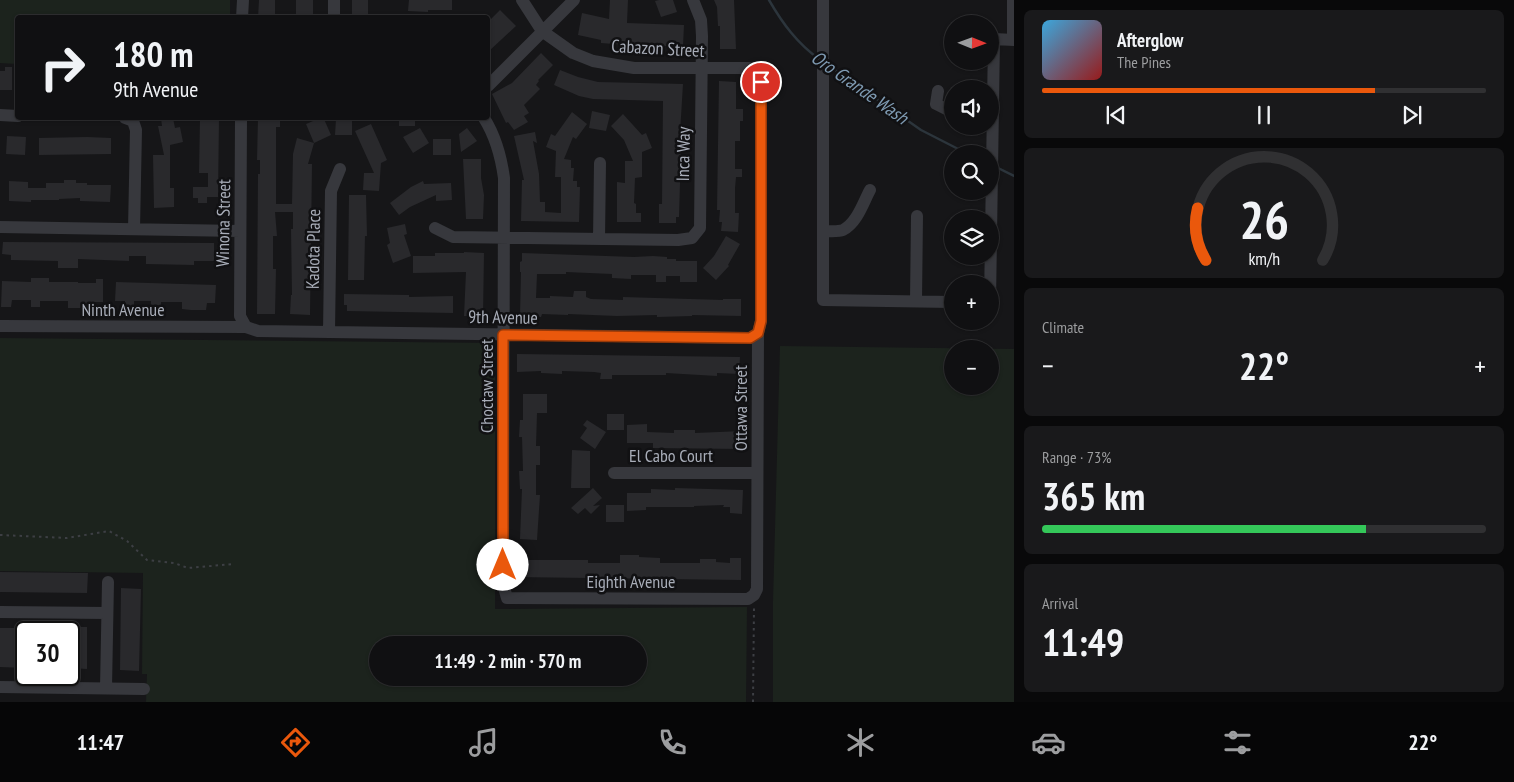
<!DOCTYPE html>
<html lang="en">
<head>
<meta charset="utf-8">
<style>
  body { margin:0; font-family:"PT Sans Narrow",sans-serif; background:#19191b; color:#f1f3f6; height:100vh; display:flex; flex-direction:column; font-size:19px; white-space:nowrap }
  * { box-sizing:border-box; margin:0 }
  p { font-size:16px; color:#9c9d9f }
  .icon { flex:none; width:28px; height:28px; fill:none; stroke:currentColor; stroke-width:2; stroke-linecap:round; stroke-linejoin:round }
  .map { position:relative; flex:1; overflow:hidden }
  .drawer { display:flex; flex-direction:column; gap:10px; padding:10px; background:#09090a; width:500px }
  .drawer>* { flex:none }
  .guide { position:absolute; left:15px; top:15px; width:475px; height:105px; border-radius:5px; box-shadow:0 1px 4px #0004,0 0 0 1px #303032; background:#101012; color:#f1f3f6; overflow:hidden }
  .needle { width:32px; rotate:91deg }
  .buttons { position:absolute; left:944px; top:15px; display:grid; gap:10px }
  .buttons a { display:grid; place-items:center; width:55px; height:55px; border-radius:50%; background:#101012; box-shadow:0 1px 4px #0004,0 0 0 1px #303032; font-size:25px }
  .speed { position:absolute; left:15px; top:621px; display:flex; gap:10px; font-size:25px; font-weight:700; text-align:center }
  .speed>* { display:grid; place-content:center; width:65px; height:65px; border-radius:50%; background:#101012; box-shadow:0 1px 4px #0004,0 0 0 1px #303032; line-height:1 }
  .speed .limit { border:2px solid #111; border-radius:8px; background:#fff; color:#111 }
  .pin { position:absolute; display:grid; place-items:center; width:42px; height:42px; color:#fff; margin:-21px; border:2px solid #fff; border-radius:50%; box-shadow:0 1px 5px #0007 }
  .me { position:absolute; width:55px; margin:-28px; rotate:0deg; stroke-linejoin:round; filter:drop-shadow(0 0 4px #0008) }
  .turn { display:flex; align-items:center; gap:18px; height:105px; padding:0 15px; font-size:22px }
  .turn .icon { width:65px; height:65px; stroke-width:2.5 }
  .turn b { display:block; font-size:35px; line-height:42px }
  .big { font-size:38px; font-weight:800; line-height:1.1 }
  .drawer .tile { flex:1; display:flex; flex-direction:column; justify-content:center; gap:8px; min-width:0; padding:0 18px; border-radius:8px; background:#19191b }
  .drawer .dial { align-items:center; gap:0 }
  .dial svg { height:130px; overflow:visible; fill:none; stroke:#303032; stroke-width:7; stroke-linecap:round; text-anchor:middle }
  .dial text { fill:#f1f3f6; stroke:none }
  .song { display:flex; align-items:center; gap:15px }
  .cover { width:60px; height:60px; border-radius:8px; background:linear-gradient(135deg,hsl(200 70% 55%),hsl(0 70% 35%)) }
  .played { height:5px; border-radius:2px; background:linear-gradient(90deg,#ea580c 75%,#303032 75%) }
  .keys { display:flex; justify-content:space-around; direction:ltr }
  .heat { display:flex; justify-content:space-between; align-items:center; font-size:28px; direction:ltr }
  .charge { height:8px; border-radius:4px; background:linear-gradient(90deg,#34c759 73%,#303032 0) }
  .trip { position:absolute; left:369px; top:636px; width:278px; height:50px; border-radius:25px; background:#101012; box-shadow:0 1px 4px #0004,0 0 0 1px #303032; font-weight:800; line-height:50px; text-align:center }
  .menu { display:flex; height:80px; justify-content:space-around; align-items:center; background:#060607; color:#9c9d9f }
  .menu .icon { width:35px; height:35px }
  .menu .current { color:#ea580c }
  .menu b { font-size:22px; color:#f1f3f6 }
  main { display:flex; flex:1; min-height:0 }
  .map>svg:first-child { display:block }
</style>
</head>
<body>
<main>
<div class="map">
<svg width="1014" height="702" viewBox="0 0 1014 702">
  <rect width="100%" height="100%" fill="#161618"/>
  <!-- green -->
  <path fill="#1c231d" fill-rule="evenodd" d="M0 0H230V17L18 18 17 64 0 63Z
    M0 338 495 343V609L747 607 746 702H146L147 674H142L143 573 0 571ZM378 645H638V678H378Z
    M780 346 1014 349V702H773V602ZM952 349H990V386H952Z"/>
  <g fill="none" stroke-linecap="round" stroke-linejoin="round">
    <!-- stream -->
    <path stroke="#2c353c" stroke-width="2.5" d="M769 0C783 24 797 43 819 59
      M828 65 921 130 968 154
      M996 167 1014 176"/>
  </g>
  <!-- building -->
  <path fill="#29292c" d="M259 0H275V18H258Z
    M296 0H313V18H296Z
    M352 0H368V18H352Z
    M409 0H452V10H428V12L408 11Z
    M610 0H628L627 23 684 25 683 46H654L653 44H640L639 46 601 43V40L578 35 582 13 609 19Z
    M659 0H673L677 12 661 17 655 1Z
    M714 0H734L736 49H720V26H718L717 7Z
    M500 10 516 26 488 52V22Z
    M541 53 553 65 538 80 539 81 536 85 540 89 524 105 529 113 524 116 528 122 514 130 508 122 506 123 492 94 512 83Z
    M5 67H12V90H0V71H5Z
    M560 70 578 77 598 82 683 84 680 133 681 150 679 217H676V223H659V204H662L663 101 593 99 579 96 554 85Z
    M719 81 736 82V109H743V121H740V141H735V169H742V177H736L735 188V213H739L738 232 721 231 722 222H719L720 210H717Z
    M592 111 610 115 606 131 589 128Z
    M572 112 587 124 576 139 573 137 564 159 571 160V168H574L573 181H577V187H580L579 222 521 221 522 180H524L514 136 535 132 537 143 533 141 539 174 540 202H545V212L561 213V177H555L556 151 546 147 551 134 555 136Z
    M623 114 642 135 646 133 652 148 642 152V177L635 178 634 203 636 204V213H641V222H617V182L625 183V161H633L624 140 611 126Z
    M161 118H173L175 128 180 127 183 142 170 145V188H174V207L154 208 153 155H164L158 126H162Z
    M200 118H219L218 197H207V203H198V198H193V187H208V173H199Z
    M258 118H280V127H276V204H292L293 154 297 138 314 143 308 164H312L310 315 290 314 291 295H292L291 229H293V212H275L277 236H273V269H276L275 314H257L258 174H260V160H257Z
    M399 118H415V126H399Z
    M318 119 319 121 324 119 331 135 314 143 306 124Z
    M336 119H352V135H335Z
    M371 124 387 160 381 163 379 191 363 190 364 173H374L355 131Z
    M420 128 429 143 413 153 403 137Z
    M467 128 477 141 461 152 459 134Z
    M7 136 26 137 25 155 6 154Z
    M87 137 111 138V154L39 155V138Z
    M433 139H451V155H433Z
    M463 159H481V178L484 195 483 219H466Z
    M64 180H76V183H87V185H111L110 202 80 201V198L59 199V200H31V202L9 201V181L28 182V188H46V183H64Z
    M423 181 424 184 451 183 452 200 436 201V195L410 207 399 215 390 203 411 187Z
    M349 195H366L367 236H365L364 280H348Z
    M405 224 407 234 404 235 411 256 393 263 387 245 390 243 387 228Z
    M726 236 740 244 728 265 729 266 716 280 703 268 714 256Z
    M3 242 214 243V261H194V265L146 264V256H129V261L78 259V268H58V261L11 260V255L2 254Z
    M464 252 484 253 483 316H464L466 272 413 273V256H435V253H464Z
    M522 253 634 257 653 256 667 257V259H676V261H697V282H680V276H666V282H656V275H631V279L612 278V274L566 272V274H537L536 298H550V296L573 297 574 291H586V297L591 299 623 300V297L723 300V299H741V316L692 315V316L657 317V315L617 316 568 314V315L542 314 541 317 520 316 521 272H520V262L522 261Z
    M31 278H49V282H78V283H96V279H103V302H94V308H68V301H40V307H31V300H12L11 307H1L2 281 31 282Z
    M116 282 216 285 215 303H207L206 310H191L182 309V302H161V308L151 309V301H134V308H125V301H115Z
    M344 294 409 295V297L453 296V313L347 311V305H344Z
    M517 354 740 357 739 374 717 373V376L666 373V375H612V379H600L601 373 594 372 562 371V374L541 373V371L517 372Z
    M523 394H547V413H537L536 446H540V465H536V495H540L537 540 520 539 522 489H520L519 471H523L522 437H519L520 420H523Z
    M607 414H624V430H607Z
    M587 420 606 432 595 449 580 438 587 428 583 425Z
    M647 424V432L674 433V430H695V433L743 431V449L653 448V443H627V425Z
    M572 450 590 451V488H571Z
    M593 488 602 498 593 506 600 505 591 514 585 508 578 514 571 508Z
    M675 488 743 490 742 514 730 513V507H723L724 505 694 506V507H646V510L627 511V493H651V489L675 490Z
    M606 505H624V522H606Z
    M620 555H639V557L660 558V563H700V559H716V562L730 563V558H741V580L514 577V560H588V563H620Z
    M0 572 88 573 87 593 0 592Z
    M121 588 141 589 139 671 120 670Z
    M26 625 43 626V632H26V668L0 667V628H26Z
    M69 627H87V669L69 668V658L73 659V637H69Z"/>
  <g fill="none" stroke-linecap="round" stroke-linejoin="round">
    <!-- path -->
    <path stroke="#3d3f44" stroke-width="2" stroke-dasharray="2.5 4" stroke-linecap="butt" d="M0 535 67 538 109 531 127 541 147 560 174 563 188 568 233 564
      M753 702 754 607"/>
    <!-- minor -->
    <path stroke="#37383d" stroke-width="12" d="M334 0V18
      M823 0V300L952 302
      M242 18 243 0
      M1013 40V0
      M488 86 574 0
      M938 91 936 104 952 112
      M0 115 18 116
      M125 118 133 121 136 130 134 229
      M241 118 240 316 246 327
      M484 118C496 137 501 156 504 178L503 584 507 598 748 599 754 595 757 589 758 333 761 321V82L757 73 749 68H634L593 61 573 53 542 31 522 0
      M0 227 240 231
      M435 228 453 237 678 240 692 238 700 228 702 36 701 20 693 0
      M823 231C829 231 838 232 843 230 857 223 863 203 870 190
      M599 239 600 163
      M916 301 917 216
      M990 302 994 39 1014 40
      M0 326 246 327 258 331 750 338 758 333
      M329 332 331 191 340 169
      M614 473H757
      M0 612 107 613
      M0 687 144 689
      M106 688 108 582"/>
  </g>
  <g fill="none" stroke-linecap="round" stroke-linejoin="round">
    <defs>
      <path id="route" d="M503 565V335L750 338 758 333 761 321V82"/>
    </defs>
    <!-- route casing -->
    <use href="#route" stroke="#983908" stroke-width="12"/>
    <!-- route -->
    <use href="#route" stroke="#ea580c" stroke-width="9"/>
  </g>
  <g text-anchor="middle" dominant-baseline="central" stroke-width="5" stroke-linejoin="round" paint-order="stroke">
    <!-- street labels -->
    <g font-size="18" fill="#a8adb8" stroke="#111113">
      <text transform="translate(658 48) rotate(3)">Cabazon Street</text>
      <text transform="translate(683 154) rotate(-89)">Inca Way</text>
      <text transform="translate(223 223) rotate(-89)">Winona Street</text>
      <text transform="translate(313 249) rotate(-89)">Kadota Place</text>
      <text x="123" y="309">Ninth Avenue</text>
      <text transform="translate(503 317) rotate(1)">9th Avenue</text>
      <text transform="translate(486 386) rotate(-90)">Choctaw Street</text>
      <text transform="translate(740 408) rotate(-90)">Ottawa Street</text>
      <text x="671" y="455">El Cabo Court</text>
      <text x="631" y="581">Eighth Avenue</text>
    </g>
    <!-- water labels -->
    <g font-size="19" font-style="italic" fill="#7f9bb3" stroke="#111113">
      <text transform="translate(860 87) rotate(35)">Oro Grande Wash</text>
    </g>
  </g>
</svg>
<div class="buttons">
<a><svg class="needle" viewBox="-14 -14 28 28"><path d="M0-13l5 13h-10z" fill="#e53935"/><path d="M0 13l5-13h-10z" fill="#9c9d9f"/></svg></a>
<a><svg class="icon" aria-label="sound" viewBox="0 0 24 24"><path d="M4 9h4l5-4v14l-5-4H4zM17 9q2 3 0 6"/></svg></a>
<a><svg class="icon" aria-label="search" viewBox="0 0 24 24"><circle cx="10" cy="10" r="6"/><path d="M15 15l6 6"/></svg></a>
<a><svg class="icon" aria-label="layers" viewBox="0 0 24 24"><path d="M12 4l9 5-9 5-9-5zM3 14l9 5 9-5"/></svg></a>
<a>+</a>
<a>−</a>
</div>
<div class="speed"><div class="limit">30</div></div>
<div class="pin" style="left:761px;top:82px;background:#d93025"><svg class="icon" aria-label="arrive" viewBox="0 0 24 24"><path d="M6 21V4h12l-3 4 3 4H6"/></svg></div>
<svg class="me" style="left:503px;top:565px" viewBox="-20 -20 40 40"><circle r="19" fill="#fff"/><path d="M0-13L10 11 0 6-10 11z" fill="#ea580c"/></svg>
<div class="trip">11:49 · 2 min · 570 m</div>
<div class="guide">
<div class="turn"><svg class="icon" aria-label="right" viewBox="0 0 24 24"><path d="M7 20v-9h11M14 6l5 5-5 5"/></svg><div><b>180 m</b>9th Avenue</div></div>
</div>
</div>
<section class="drawer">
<div class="tile">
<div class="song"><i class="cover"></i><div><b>Afterglow</b><p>The Pines</p></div></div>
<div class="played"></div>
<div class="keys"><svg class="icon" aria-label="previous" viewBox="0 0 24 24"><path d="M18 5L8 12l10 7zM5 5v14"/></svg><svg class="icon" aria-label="pause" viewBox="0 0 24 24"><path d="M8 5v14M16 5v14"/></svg><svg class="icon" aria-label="next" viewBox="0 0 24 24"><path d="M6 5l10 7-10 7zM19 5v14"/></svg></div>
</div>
<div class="tile dial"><svg viewBox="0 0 100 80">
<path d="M14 69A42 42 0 1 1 86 69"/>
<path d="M14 69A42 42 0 0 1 9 37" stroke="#ea580c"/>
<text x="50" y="56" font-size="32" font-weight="700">26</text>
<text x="50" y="72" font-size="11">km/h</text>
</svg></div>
<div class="tile"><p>Climate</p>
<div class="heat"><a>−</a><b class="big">22°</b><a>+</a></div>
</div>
<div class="tile"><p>Range · 73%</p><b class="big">365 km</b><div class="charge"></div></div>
<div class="tile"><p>Arrival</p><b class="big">11:49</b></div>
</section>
</main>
<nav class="menu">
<b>11:47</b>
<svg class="icon current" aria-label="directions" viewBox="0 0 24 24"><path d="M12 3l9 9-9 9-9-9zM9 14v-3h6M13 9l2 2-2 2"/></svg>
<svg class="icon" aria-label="music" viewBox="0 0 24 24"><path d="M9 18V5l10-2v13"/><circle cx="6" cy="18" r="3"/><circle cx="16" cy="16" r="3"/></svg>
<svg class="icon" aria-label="phone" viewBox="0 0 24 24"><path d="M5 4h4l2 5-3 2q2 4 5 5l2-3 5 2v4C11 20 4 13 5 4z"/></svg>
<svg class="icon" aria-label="climate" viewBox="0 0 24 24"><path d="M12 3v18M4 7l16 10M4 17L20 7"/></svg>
<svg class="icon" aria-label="car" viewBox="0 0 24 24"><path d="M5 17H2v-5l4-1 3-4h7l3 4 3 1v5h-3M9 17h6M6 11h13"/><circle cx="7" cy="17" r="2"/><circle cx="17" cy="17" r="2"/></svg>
<svg class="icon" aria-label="filters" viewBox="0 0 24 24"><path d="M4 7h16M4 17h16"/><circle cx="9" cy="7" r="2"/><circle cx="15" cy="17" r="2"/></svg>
<b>22°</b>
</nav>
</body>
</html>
